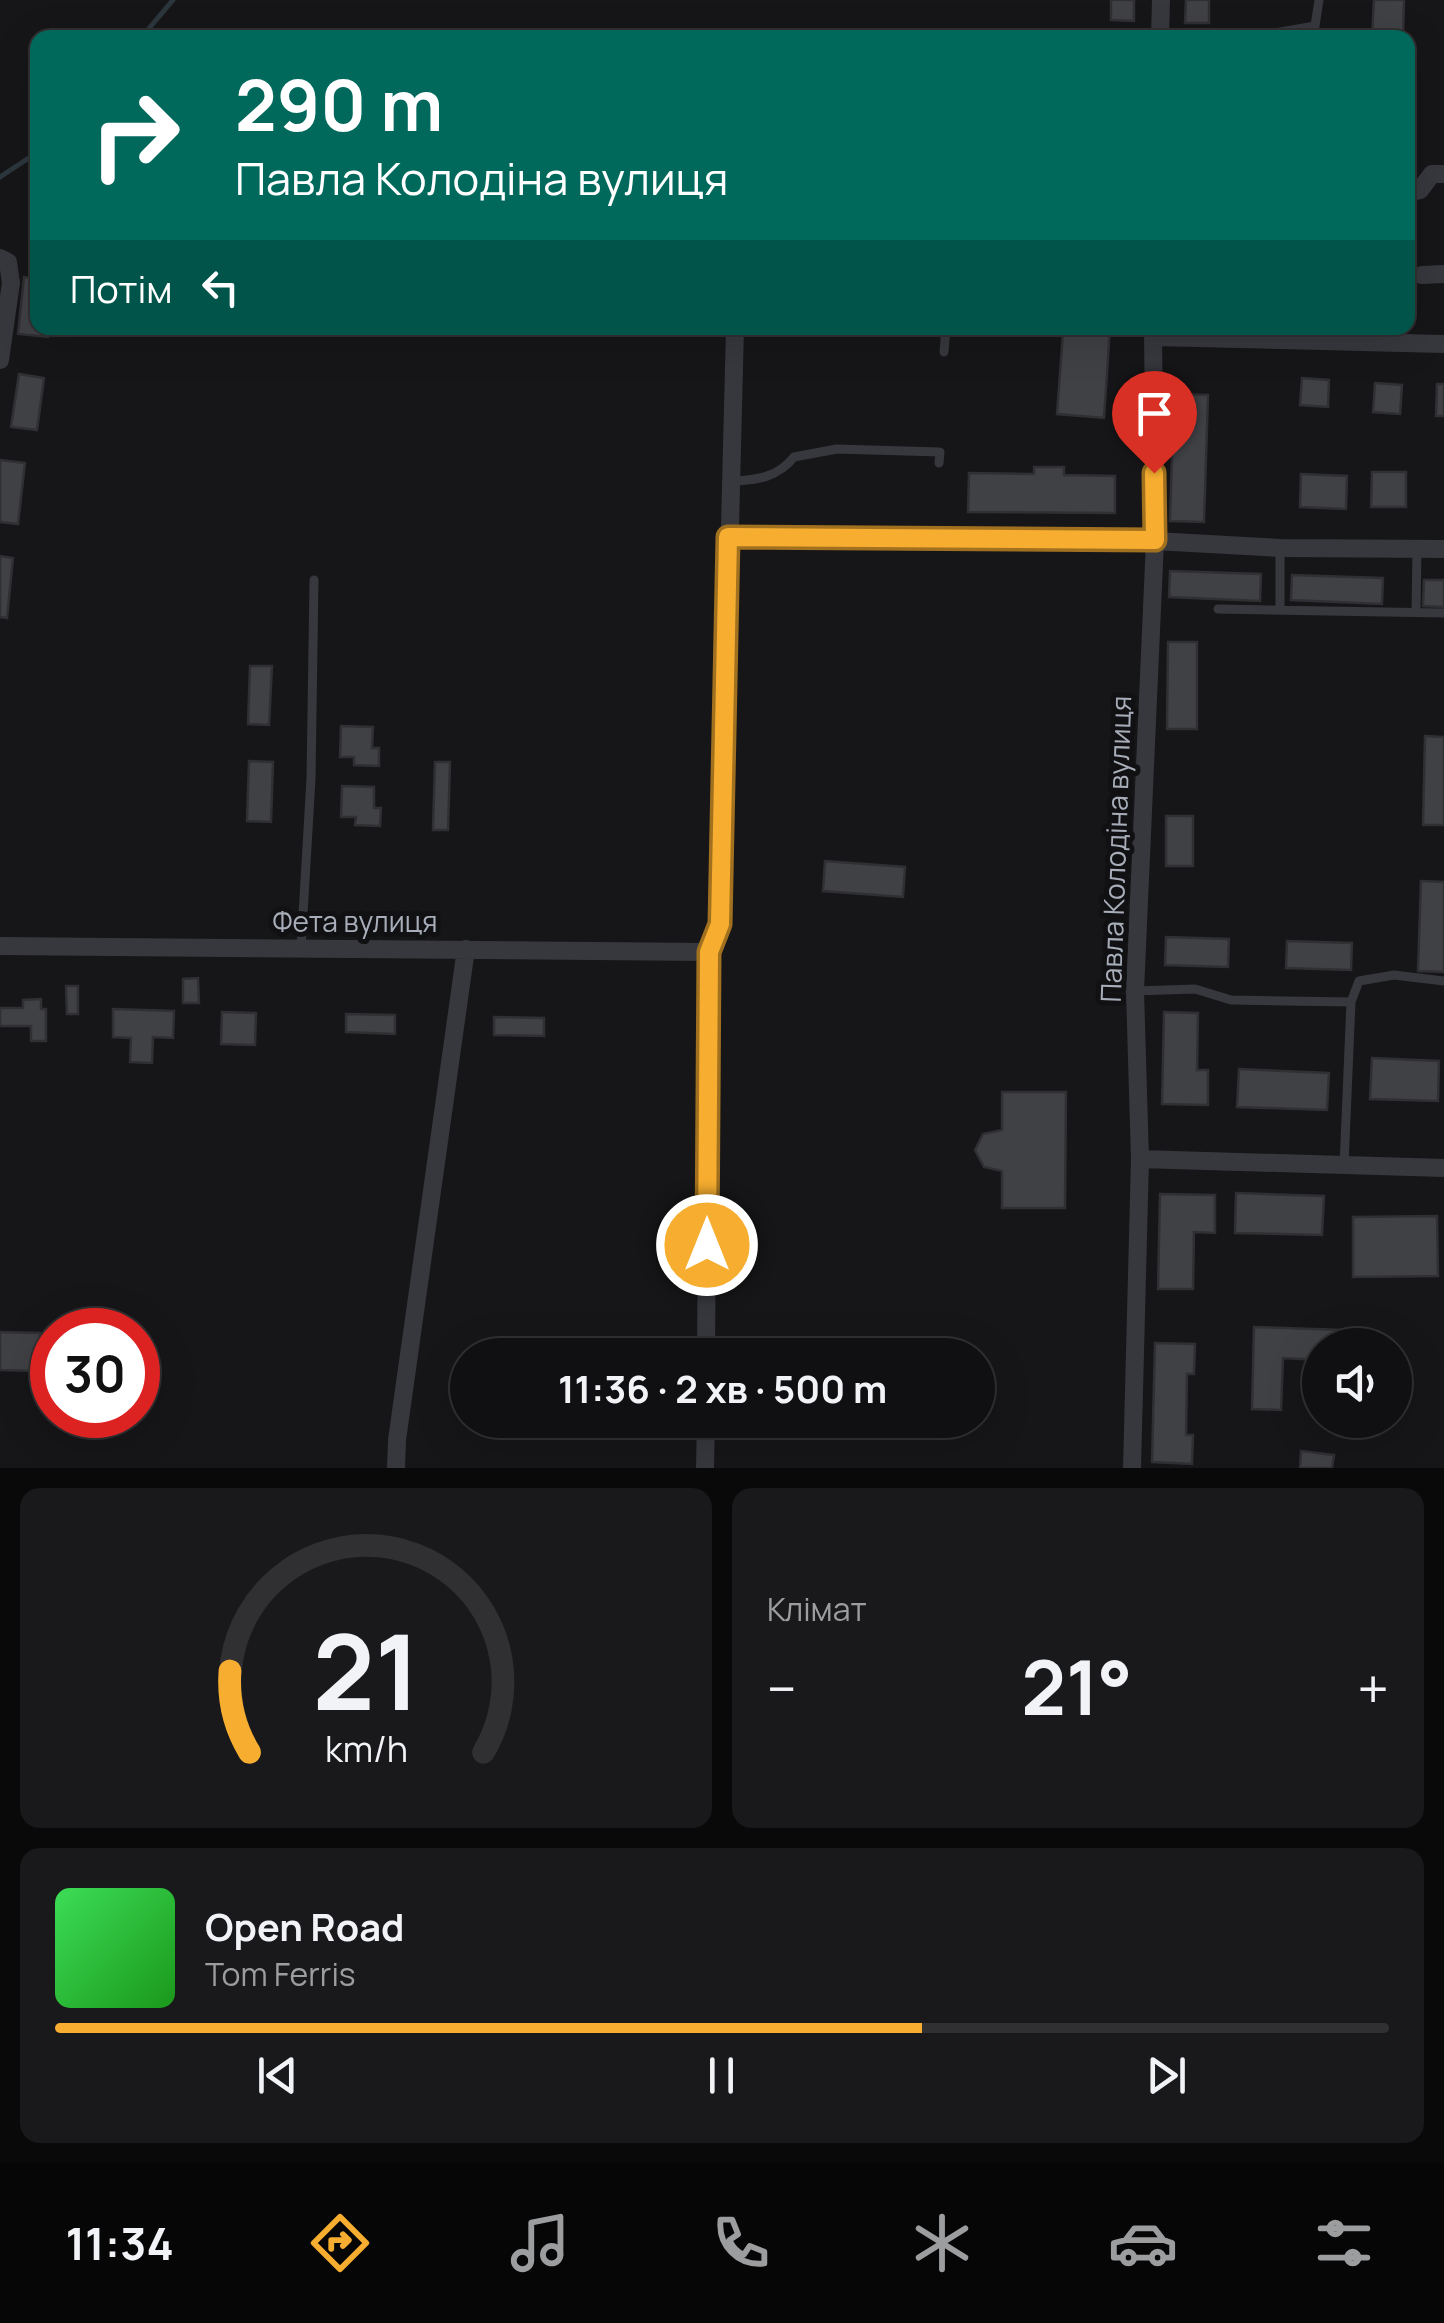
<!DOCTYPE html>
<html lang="uk">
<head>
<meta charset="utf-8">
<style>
  body { margin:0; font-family:Manrope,sans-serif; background:#19191b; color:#f1f3f6; height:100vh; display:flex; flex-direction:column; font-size:38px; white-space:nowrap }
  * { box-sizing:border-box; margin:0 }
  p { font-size:32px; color:#9c9d9f }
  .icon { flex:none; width:55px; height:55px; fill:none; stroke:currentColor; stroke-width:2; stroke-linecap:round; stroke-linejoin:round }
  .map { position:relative; height:1468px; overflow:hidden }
  .panel { display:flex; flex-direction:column; gap:20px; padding:20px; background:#09090a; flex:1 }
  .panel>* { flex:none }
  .top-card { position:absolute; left:30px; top:30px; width:1385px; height:305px; border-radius:20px; box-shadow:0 10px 40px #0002,0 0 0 2px #303032; background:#00695c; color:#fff; overflow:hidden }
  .buttons { position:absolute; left:1302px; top:1328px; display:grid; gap:20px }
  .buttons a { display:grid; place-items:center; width:110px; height:110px; border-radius:50%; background:#101012; box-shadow:0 10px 40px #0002,0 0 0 2px #303032; font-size:50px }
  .speed { position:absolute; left:30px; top:1308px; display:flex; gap:20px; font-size:50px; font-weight:700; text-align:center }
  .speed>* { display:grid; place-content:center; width:130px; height:130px; border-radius:50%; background:#101012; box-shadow:0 10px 40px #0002,0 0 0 2px #303032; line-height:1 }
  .speed .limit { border:15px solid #d22; background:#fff; color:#111 }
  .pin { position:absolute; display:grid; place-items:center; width:85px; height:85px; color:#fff; margin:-102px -42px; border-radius:50% 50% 50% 0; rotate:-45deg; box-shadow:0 0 10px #0007 }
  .pin .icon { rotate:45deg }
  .me { position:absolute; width:110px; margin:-55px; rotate:0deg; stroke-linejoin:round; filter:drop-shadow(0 0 8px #0008) }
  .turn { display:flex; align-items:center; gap:35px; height:210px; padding:0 40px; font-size:45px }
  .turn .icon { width:130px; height:130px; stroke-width:2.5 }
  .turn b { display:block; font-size:70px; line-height:85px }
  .then { display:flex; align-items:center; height:95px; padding:0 40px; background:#0003; gap:20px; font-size:38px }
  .big { font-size:75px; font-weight:700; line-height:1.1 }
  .panel .widget { flex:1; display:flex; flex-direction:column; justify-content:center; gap:15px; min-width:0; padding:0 35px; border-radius:20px; background:#19191b }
  .panel .dial { align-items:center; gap:0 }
  .dial svg { height:260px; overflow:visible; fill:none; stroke:#303032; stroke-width:7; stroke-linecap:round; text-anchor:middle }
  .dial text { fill:#f1f3f6; stroke:none }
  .song { display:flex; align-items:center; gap:30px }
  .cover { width:120px; height:120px; border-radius:15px; background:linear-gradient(135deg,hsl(130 70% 55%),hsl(120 70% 35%)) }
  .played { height:10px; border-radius:5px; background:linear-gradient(90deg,#f7ae30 65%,#303032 65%) }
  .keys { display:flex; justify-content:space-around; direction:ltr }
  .heat { display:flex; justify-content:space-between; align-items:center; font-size:55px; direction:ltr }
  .panel .tiles { flex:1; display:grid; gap:20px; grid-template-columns:1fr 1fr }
  .widget:last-child { grid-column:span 2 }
  .trip { position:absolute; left:450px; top:1338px; width:545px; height:100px; border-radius:50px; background:#101012; box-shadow:0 10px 40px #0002,0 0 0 2px #303032; font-weight:700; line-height:100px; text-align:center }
  .tabs { display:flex; height:160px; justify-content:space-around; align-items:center; background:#060607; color:#9c9d9f }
  .tabs .icon { width:70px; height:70px }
  .tabs .active { color:#f7ae30 }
  .tabs b { font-size:45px; color:#f1f3f6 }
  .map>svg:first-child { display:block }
</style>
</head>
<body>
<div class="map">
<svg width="1444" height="1468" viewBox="0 0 1444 1468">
  <rect width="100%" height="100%" fill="#161618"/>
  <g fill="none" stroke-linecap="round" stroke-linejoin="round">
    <!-- stream -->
    <path stroke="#2c363d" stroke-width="5" d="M141 38 173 0
      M0 177 38 152"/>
  </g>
  <!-- building -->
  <path fill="#404145" stroke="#303034" stroke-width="2.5" d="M1111 0H1134V21L1111 20Z
    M1186 0H1209V23H1185Z
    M1374 0H1404L1403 38H1372Z
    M24 277 38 279V328H49L48 337 18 334Z
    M980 328H1110L1104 418 1057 414 1063 333Z
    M19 374 44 378 37 430 11 427Z
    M1302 378 1329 380 1328 407 1300 405Z
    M1375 383 1402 385 1400 414 1373 412Z
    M1437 384H1444V416H1436Z
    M1174 394 1208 395 1204 522 1170 521Z
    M0 460 25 463 18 524 0 522Z
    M1034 467H1064V475L1115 476V513L968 512 969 473 1034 474Z
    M1372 472H1406V507H1371Z
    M1301 474 1347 476 1346 509 1300 507Z
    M0 556 13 558 7 618 0 617Z
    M1170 571 1261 574 1260 601 1169 597Z
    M1292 575 1383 578 1382 604 1291 600Z
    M1424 580H1444V607L1423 606Z
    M1168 642H1197V729H1167Z
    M250 666H272L269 725 248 724Z
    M341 726 373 727 372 748H379V766L354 765V757H340Z
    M1425 736 1444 737V825H1423Z
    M249 761 273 762 271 822 247 821Z
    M435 762H450L448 830H433Z
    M342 786 374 787V808H381L380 826 355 825 356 817H341Z
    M1166 816H1193V866H1166Z
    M825 861 905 867 903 897 823 891Z
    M1421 881 1444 882V972L1418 971Z
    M1166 937 1229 939 1228 967 1165 965Z
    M1287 941 1352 943 1351 970 1286 968Z
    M198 978 199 1003H183V979Z
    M66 986H78V1014H67Z
    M41 999V1009H46V1041H31V1026H0V1008H23V1000Z
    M113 1009 174 1011 173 1038 153 1037 152 1063 130 1062 131 1038 113 1037Z
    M222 1012 256 1013 255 1045 221 1044Z
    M1164 1012 1198 1013 1197 1070H1208V1105L1162 1104Z
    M346 1014 395 1015V1034L346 1032Z
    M494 1017 544 1018V1036L494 1035Z
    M1372 1058 1439 1061 1438 1101 1370 1099Z
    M1239 1069 1329 1073 1327 1110 1237 1107Z
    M1002 1092H1066L1065 1208H1002V1171L984 1167 975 1150 983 1134 1002 1130Z
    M1236 1193 1324 1196 1322 1235 1235 1233Z
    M1160 1194 1215 1195V1233L1194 1232 1193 1289H1158Z
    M1437 1216 1438 1276 1353 1277V1217Z
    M1254 1327 1372 1331V1345H1320V1360L1283 1358 1281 1410 1252 1409Z
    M0 1332 40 1333 39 1371 0 1370Z
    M1155 1343 1195 1344 1194 1374H1187L1186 1435H1193L1192 1464 1152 1462Z
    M1301 1451 1334 1455 1332 1468H1300Z"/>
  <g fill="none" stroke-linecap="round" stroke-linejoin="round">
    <!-- service -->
    <path stroke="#37383e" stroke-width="9" d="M1245 38 1315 26 1319 0
      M944 352 946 328
      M733 481C758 480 778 477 794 457L837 449 940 452 939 463
      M1218 609 1444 613
      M1280 609V548
      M1416 612 1417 549
      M301 948 311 779 314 580
      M1135 991 1195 989 1231 1000 1351 1002
      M1344 1165 1351 1002 1359 981 1394 975 1444 981"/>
    <!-- minor -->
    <path stroke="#37383e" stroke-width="18" d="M1160 38 1161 0
      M1408 192 1420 190 1432 174H1444
      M0 258 8 262 11 283 0 360
      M1422 275 1444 274
      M1153 337 1444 344
      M728 537 1155 541 1280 548 1444 549
      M0 946 709 952
      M1140 1159 1444 1168
      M706 1355 709 952 720 924 735 328
      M396 1468 397 1440 466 949
      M705 1468 706 1420
      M1132 1468 1140 1159 1135 991 1155 541 1153 328"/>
  </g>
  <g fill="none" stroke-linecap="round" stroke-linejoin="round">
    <defs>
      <path id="route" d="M707 1245 709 952 720 924 728 537 1155 540 1154 473"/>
    </defs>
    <!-- route casing -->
    <use href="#route" stroke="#a1711f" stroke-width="25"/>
    <!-- route -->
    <use href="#route" stroke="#f7ae30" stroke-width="18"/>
  </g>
  <g text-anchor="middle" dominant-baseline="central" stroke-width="10" stroke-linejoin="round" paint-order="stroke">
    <!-- street labels -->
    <g font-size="28" fill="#a8aeb9" stroke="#111113">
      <text transform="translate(1115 849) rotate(-88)">Павла Колодіна вулиця</text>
      <text x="355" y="921">Фета вулиця</text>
    </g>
  </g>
</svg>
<div class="buttons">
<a><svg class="icon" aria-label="sound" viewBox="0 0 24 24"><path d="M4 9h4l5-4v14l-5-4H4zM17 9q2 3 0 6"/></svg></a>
</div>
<div class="speed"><div class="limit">30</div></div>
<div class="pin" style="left:1154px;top:473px;background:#d93025"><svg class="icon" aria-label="arrive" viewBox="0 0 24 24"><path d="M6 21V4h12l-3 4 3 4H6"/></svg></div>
<svg class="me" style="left:707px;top:1245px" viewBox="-20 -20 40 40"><circle r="17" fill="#f7ae30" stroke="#fff" stroke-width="3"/><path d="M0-11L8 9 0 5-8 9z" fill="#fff"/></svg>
<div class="trip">11:36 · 2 хв · 500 m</div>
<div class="top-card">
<div class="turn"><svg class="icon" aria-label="right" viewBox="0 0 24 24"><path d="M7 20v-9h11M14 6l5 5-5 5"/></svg><div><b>290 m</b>Павла Колодіна вулиця</div></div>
<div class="then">Потім<svg class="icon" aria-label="left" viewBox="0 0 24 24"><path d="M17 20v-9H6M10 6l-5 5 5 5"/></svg></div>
</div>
</div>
<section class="panel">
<div class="tiles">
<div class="widget dial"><svg viewBox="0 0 100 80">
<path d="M14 69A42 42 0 1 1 86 69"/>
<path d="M14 69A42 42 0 0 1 8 44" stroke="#f7ae30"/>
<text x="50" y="56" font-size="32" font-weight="700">21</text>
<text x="50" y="72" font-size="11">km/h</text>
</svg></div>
<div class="widget"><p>Клімат</p>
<div class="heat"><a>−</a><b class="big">21°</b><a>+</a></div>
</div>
<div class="widget">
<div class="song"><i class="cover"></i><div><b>Open Road</b><p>Tom Ferris</p></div></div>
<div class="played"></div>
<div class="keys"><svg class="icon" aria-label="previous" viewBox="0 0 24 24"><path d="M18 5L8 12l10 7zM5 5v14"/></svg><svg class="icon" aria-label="pause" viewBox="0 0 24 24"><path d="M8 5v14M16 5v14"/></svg><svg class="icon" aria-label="next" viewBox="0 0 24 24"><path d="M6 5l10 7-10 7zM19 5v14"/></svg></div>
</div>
</div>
</section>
<nav class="tabs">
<b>11:34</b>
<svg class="icon active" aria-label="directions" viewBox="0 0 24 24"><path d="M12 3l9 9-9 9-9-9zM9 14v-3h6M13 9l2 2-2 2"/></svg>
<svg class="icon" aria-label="music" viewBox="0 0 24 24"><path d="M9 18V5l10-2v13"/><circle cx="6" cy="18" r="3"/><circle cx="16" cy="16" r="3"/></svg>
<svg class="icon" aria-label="phone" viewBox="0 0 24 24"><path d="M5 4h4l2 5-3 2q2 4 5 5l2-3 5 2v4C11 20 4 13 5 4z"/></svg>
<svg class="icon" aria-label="climate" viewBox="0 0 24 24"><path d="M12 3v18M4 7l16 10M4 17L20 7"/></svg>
<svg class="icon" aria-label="car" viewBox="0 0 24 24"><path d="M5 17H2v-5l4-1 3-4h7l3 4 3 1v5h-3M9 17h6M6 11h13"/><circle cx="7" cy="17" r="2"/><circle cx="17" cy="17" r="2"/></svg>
<svg class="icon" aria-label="filters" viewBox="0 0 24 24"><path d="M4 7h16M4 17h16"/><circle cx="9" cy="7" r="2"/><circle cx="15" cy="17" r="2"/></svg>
</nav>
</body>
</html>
